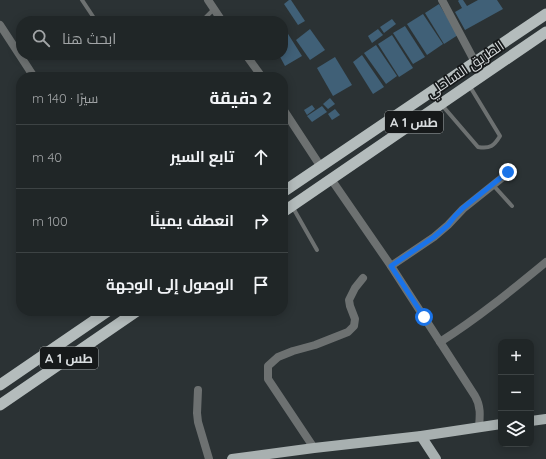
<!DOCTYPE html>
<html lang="ar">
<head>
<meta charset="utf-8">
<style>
  body { margin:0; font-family:Quicksand,Cairo,sans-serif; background:#282e2f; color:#f1f3f6; direction:rtl }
  .controls { position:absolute; right:12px; bottom:12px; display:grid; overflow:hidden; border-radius:8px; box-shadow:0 2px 10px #0003 }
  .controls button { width:36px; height:36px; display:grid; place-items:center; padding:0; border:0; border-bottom:1px solid #3d4344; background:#202627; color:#f1f3f6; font:20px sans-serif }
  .stop { position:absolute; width:12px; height:12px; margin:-9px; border:3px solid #1a73e8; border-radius:50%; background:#fff }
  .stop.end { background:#1a73e8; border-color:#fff; box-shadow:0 1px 4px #0008 }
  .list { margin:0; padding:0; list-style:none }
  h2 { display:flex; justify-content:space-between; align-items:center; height:52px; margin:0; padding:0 16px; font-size:17px }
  h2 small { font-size:13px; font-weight:400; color:#a2a5a7 }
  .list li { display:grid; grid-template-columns:26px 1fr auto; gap:12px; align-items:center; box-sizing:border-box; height:64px; padding:0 16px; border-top:1px solid #3d4344 }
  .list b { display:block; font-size:15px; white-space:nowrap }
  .list em { font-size:13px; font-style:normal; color:#a2a5a7 }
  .icon { flex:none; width:22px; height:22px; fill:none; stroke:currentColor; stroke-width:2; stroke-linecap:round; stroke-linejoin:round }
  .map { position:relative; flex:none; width:546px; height:459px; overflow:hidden; direction:ltr }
  .search { position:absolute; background:#202627; box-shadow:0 2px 10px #0003; left:16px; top:16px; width:272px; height:44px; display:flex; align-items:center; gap:10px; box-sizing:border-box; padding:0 14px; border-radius:16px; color:#a2a5a7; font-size:15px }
  .panel { position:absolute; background:#202627; box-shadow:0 2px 10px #0003; left:16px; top:72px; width:272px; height:244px; border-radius:16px; direction:rtl }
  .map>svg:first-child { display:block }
  .building { fill:#406077 }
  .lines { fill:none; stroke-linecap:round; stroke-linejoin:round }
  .service { stroke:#6d7171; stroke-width:4 }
  .minor { stroke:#6d7171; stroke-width:8 }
  .primary { stroke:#a8b0b0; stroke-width:10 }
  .trunk { stroke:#b4bcbc; stroke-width:11 }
  .route { stroke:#1a73e8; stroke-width:5 }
  .labels { text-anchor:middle; stroke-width:3.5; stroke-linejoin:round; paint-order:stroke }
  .shield { fill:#16191a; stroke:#9ea2a3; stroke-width:1 }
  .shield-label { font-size:13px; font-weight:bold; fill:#d8dcde }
  .street-label { font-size:14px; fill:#d8dcde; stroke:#16191a }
</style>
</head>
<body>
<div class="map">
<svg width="546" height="459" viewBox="0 0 546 459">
  <rect width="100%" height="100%" fill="#2b3234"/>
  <g class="building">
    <path d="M 289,0 L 291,0 L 305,21 L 298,25 L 284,4 Z"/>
    <path d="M 459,0 L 463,0 L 467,6 L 478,0 L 497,0 L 503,9 L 465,30 L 455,12 L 462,8 L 458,1 Z"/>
    <path d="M 439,4 L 458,35 L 444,44 L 425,13 Z"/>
    <path d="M 423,14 L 443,44 L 427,55 L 407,24 Z"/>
    <path d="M 392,19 L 396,24 L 384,33 L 380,27 Z"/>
    <path d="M 283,26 L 302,56 L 285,66 L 279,55 L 283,55 Z"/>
    <path d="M 405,26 L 425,57 L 413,64 L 393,33 Z"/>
    <path d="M 310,29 L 325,50 L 310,60 L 296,40 Z"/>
    <path d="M 378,29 L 383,35 L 372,43 L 368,36 Z"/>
    <path d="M 392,35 L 413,68 L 399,77 L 378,44 Z"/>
    <path d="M 376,45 L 397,76 L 386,84 L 364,53 Z"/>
    <path d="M 362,55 L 384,87 L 373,94 L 353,62 Z"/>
    <path d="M 335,57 L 352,85 L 333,96 L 317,68 Z"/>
    <path d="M 330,98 L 335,104 L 328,109 L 323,104 Z"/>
    <path d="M 312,105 L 315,109 L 307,115 L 304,110 Z"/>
    <path d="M 322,106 L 327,112 L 312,122 L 307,116 Z"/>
    <path d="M 335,109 L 340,115 L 332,120 L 328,114 Z"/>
  </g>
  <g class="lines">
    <g class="service">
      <path d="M 82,0 L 94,18 L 100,21"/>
      <path d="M 202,21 L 214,9"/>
      <path d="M 441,104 L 478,147 C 490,149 494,146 500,136 L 469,85"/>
      <path d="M 493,185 L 512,206"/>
      <path d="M 292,206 L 317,250"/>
    </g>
    <g class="minor">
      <path d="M 208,0 L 222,21"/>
      <path d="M 442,0 L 475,62"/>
      <path d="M 0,25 L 34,77"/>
      <path d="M 246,55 L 262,77"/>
      <path d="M 283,109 L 321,167"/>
      <path d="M 331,179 L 391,266 L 475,396 C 481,406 480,416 479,427"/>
      <path d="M 391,266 L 434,237 L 448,225 L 463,209 L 508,173"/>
      <path d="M 440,342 C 478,318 512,290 546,262"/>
      <path d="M 198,390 L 197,413 L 198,422 L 209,459"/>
      <path d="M 314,448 L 268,379 L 268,366 L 278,357 L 293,351 L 315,345 L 348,332 L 354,326 L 355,319 L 350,306 L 349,300 L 355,288 L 363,278"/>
    </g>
    <g class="primary">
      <path d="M 531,421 L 546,419"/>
      <path d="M 421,436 L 436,459"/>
      <path d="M 232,459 L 314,448 L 421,436 L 501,424"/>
    </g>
    <g class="trunk">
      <path d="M 283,192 L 546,14"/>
      <path d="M 283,212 L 546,32"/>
      <path d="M 0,385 L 108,311"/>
      <path d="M 0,405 L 137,311"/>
    </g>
  </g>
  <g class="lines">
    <path class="route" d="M 424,317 L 391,266 L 434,237 L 448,225 L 455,216 L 463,208 L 508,172"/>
  </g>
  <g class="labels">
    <g class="shield">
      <rect x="385" y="111" width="58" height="22" rx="3"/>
      <rect x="40" y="347" width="58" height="22" rx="3"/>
    </g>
    <g class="shield-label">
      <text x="414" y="127">A 1 طس</text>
      <text x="69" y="363">A 1 طس</text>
    </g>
    <g class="street-label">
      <text transform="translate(465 69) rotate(-34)" y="5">الطريق الساحلي</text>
    </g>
  </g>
</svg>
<div class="controls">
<button>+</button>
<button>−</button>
<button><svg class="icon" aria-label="layers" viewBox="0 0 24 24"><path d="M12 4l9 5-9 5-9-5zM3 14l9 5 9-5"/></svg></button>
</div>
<div class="stop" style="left:424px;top:317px"></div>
<div class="stop end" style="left:508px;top:172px"></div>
<div class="search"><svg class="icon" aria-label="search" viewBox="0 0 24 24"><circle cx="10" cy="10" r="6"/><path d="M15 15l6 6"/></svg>ابحث هنا</div>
<section class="panel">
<h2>2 دقيقة<small>سيرًا · 140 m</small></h2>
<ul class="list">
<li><svg class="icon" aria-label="ahead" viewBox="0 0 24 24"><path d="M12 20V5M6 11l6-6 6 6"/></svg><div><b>تابع السير</b></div><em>40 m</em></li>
<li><svg class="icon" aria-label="right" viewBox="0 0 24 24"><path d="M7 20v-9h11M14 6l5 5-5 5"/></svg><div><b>انعطف يمينًا</b></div><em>100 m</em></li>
<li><svg class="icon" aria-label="arrive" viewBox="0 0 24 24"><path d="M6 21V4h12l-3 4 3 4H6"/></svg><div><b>الوصول إلى الوجهة</b></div></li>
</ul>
</section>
</div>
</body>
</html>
